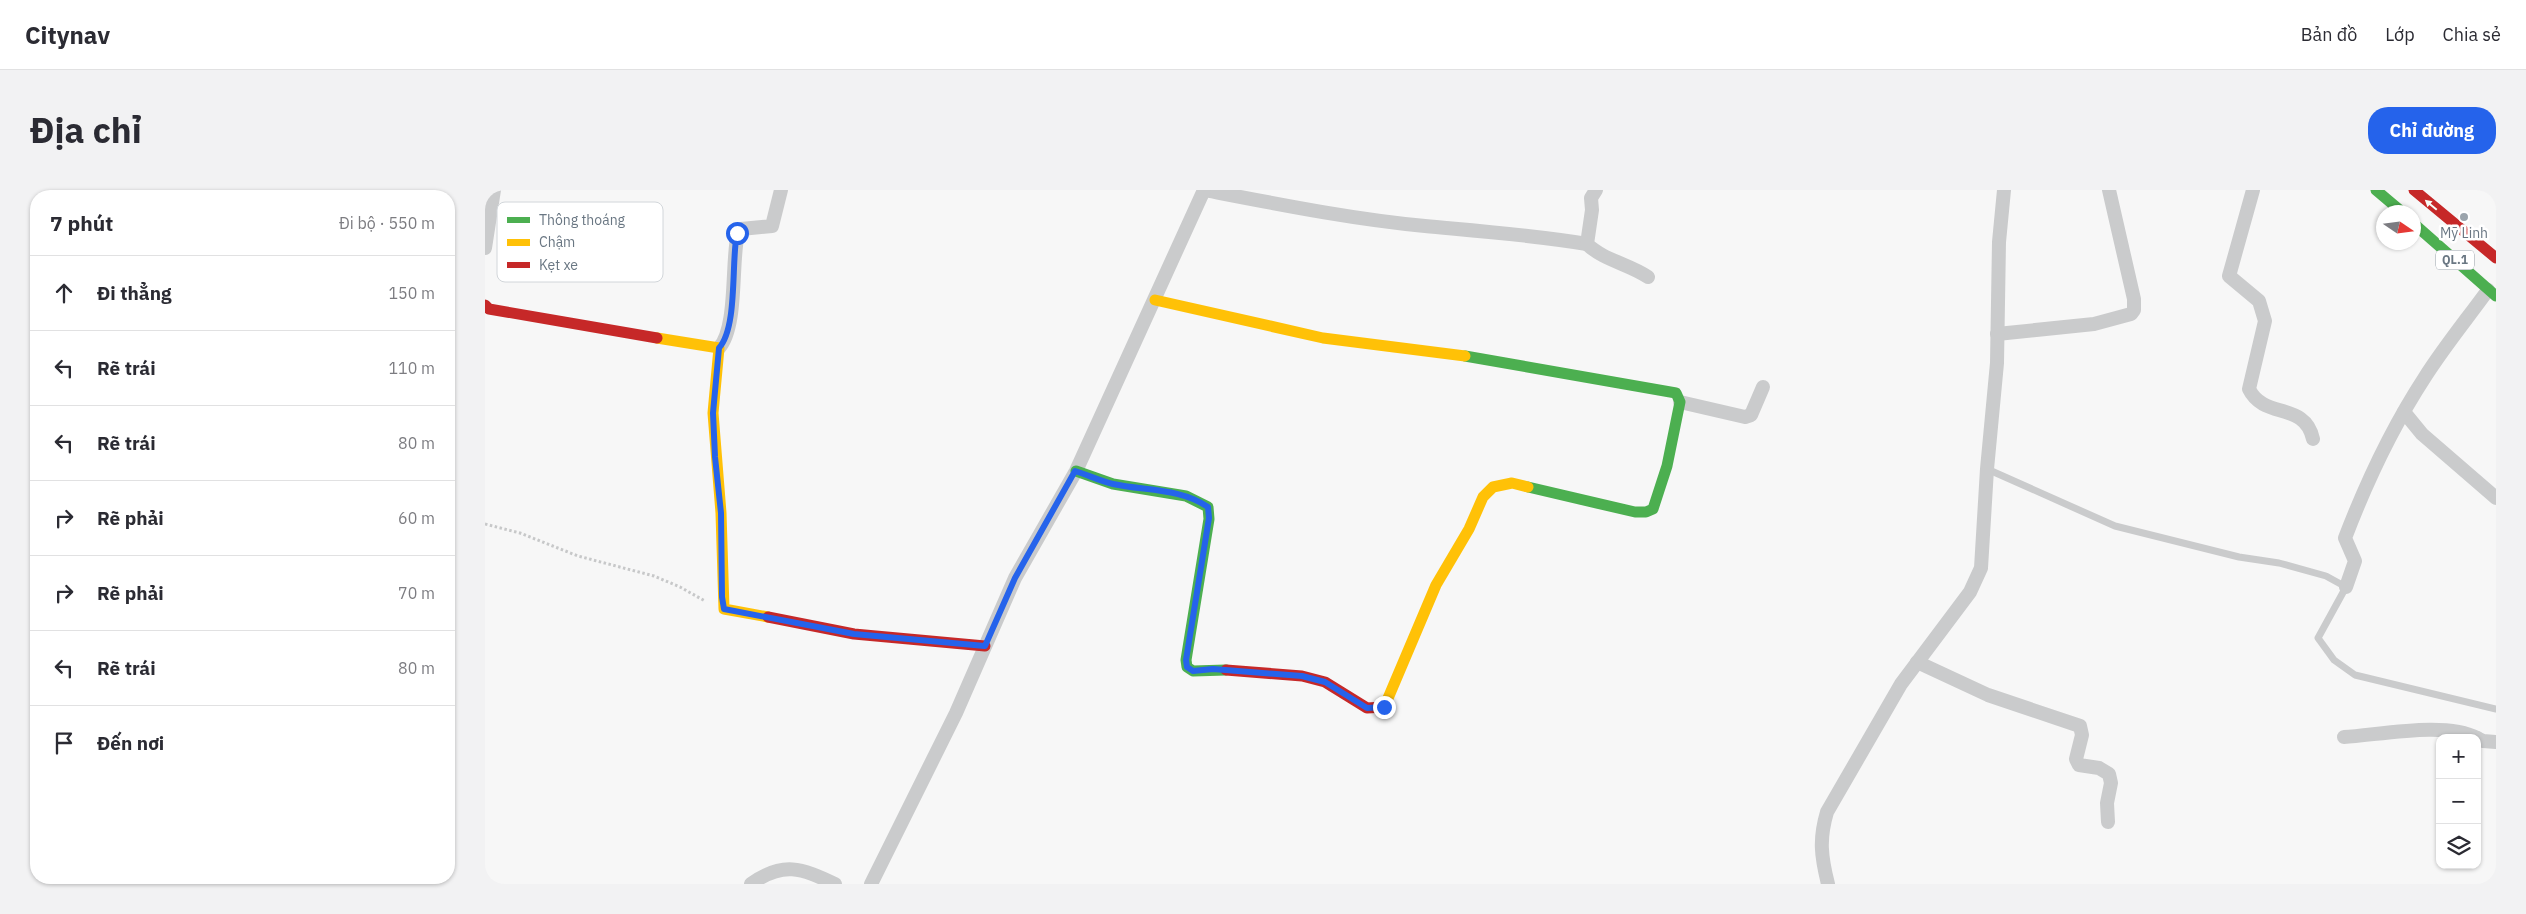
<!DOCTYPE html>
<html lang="vi">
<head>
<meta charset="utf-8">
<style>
  body { margin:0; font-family:"IBM Plex Sans",sans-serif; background:#f2f2f3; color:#2b2b33 }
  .controls { position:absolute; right:15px; bottom:15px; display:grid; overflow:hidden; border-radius:10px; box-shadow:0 1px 4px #0004 }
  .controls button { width:45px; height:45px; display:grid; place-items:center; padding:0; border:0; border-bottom:1px solid #e1e1e2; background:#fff; color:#2b2b33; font:25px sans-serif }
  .compass { position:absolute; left:1891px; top:15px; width:45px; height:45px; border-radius:50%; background:#fff; box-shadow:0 1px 4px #0004; rotate:103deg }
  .stop { position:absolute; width:15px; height:15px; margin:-11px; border:4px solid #2563eb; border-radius:50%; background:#fff }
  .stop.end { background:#2563eb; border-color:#fff; box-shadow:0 1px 5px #0008 }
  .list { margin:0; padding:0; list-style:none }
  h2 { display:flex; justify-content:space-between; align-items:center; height:65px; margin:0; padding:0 20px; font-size:21px }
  h2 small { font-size:16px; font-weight:400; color:#7c7c81 }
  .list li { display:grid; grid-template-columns:32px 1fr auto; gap:15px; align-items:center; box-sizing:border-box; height:75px; padding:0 20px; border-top:1px solid #e1e1e2 }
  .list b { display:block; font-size:19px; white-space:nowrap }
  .list em { font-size:16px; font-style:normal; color:#7c7c81 }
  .icon { flex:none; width:28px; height:28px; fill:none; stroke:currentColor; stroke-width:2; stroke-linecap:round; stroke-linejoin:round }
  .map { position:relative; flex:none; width:2011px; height:694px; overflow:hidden; border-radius:20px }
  header { display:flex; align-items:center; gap:30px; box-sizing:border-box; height:70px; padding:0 25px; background:#fff; border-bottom:1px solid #e1e1e2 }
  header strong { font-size:24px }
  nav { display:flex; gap:28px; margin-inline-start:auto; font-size:18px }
  .intro { display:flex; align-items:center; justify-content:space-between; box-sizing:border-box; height:120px; padding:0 30px }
  h1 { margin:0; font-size:35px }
  .button { padding:12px 22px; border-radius:20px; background:#2563eb; color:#fff; font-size:18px; font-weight:700 }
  main { display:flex; gap:30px; padding:0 30px }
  aside { flex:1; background:#fff; border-radius:20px; box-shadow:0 1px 4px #0004 }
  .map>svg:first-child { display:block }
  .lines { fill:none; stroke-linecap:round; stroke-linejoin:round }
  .path { stroke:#c7c8c9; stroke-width:3; stroke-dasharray:2.5 2.5; stroke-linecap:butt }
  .lane { stroke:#cacbcc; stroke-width:7 }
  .street { stroke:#cacbcc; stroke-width:14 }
  .fast { stroke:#4caf50; stroke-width:11 }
  .slow { stroke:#ffc107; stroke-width:11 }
  .jam { stroke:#c62828; stroke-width:11 }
  .oneway { fill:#f6fbf6 }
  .route { stroke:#2563eb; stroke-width:6 }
  .poi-dot { fill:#9ba4ac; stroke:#fff; stroke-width:2 }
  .labels { text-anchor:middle; stroke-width:5; stroke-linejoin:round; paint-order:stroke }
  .shield { fill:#fff; stroke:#97a0a8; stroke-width:1 }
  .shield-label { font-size:12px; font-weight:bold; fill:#6a7783 }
  .poi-label { font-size:14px; fill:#6a7783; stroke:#fff }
  .key { fill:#fff; stroke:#d2d6da; stroke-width:1 }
  .key-label { font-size:14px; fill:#6a7783 }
</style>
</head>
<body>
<header>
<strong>Citynav</strong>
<nav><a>Bản đồ</a><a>Lớp</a><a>Chia sẻ</a></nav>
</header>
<div class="intro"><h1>Địa chỉ</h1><a class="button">Chỉ đường</a></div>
<main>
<aside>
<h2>7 phút<small>Đi bộ · 550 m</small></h2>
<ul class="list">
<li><svg class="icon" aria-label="ahead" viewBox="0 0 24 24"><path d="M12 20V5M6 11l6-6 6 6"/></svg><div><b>Đi thẳng</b></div><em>150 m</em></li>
<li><svg class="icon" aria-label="left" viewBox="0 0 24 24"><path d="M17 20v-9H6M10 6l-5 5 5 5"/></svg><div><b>Rẽ trái</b></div><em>110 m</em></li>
<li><svg class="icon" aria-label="left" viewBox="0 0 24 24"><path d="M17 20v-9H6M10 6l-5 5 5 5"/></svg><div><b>Rẽ trái</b></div><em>80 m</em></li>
<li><svg class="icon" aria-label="right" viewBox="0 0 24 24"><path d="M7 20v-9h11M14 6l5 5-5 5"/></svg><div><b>Rẽ phải</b></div><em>60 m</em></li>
<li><svg class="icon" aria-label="right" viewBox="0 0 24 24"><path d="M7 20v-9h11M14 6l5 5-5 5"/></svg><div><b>Rẽ phải</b></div><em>70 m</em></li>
<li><svg class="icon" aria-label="left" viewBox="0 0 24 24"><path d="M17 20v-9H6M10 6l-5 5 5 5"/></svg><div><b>Rẽ trái</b></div><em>80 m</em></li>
<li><svg class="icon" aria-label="arrive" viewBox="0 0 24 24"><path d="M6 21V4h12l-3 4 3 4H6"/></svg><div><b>Đến nơi</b></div></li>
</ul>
</aside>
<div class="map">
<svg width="2011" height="694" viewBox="0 0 2011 694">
  <rect width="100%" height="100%" fill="#f7f7f7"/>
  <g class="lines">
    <path class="path" d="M 0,334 L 35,343 L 93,366 L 169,386 L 195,397 L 220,411"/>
    <path class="lane" d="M 1502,279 L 1630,336 L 1754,367 L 1794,373 L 1841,386 L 1861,397 L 1833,448 L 1849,470 L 1870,485 L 2011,519"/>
    <g class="street">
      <path d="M 719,0 C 792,14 866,29 940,36 C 994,41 1048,45 1102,54"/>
      <path d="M 1111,0 L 1106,8 L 1107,20 L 1102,54 C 1118,70 1144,74 1163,87"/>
      <path d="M 1768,0 L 1744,86 L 1774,111 L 1780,131 L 1764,199 C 1779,230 1820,211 1828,249"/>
      <path d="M 0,58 L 9,0"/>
      <path d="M 1512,144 L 1609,134 L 1646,124 L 1649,120 L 1649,109 L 1624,0"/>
      <path d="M 234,158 C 253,137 246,71 253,43 L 256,39 L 287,36 L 296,0"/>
      <path d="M 1195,212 L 1260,227 L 1266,225 L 1278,197"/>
      <path d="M 1919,222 L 1937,244 L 2011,308"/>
      <path d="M 1861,397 L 1870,371 L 1860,348 C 1881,293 1908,236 1940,187 C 1959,157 1982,129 2003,100"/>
      <path d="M 1432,472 L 1503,505 L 1595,536 L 1597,545 L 1591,569 L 1594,575 L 1614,578 L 1624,584 L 1626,593 L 1622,613 L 1623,632"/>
      <path d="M 1859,547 C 1894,545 1961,531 1992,548"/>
      <path d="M 1992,548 L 1998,551 L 2011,552"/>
      <path d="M 266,694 C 298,671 316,678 350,694"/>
      <path d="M 386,694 L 471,523 L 530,388 L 591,281 L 719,0"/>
      <path d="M 1343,694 C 1336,666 1334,649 1342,622 L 1416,494 L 1485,402 L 1496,378 L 1502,279 L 1512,173 L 1514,52 L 1519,0"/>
    </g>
    <g class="fast">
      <path d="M 1891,0 L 1917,22"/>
      <path d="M 1928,33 L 2011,106"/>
      <path d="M 980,166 L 1191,203 L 1195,212 L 1182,276 L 1168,319 L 1161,322 L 1150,322 L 1043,297"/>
      <path d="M 591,281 L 628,294 L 701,306 L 723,317 L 724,329 L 701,470 L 702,477 L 708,481 L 741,480"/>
    </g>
    <g class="slow">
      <path d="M 670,110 L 838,148 L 980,166"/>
      <path d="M 172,148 L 234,158 L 228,223 L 236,323 L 239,419 L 283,427"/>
      <path d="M 901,513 L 951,395 L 984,339 L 998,307 L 1008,297 L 1027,293 L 1043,297"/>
    </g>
    <g class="jam">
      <path d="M 1929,0 L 2011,68"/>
      <path d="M 0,115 L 4,119 L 172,148"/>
      <path d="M 283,427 L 369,444 L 500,456"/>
      <path d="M 741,480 L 817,486 L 840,492 L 882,518 L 899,517 L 901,513"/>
    </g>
  </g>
  <defs><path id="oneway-solid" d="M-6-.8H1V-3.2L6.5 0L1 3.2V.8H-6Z" transform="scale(1.25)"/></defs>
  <use class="oneway" href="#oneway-solid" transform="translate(1946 15) rotate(-140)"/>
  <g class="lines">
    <path class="route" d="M 252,43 C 246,71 253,137 234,158 L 228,223 L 230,267 L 236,323 L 237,407 L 239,419 L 369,444 L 500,456 L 530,388 L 590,281 C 603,285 615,291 628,294 C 660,301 695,298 723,317 L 724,328 L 701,470 L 702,477 L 708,481 L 728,479 L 817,486 L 840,492 L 882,518 L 899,517"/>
  </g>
  <circle class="poi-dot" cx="1979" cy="27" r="5"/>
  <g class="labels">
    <rect class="shield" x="1951" y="60.5" width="38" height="19" rx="4"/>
    <g class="shield-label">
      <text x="1970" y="74">QL.1</text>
    </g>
    <g class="poi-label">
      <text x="1979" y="48">Mỹ Linh</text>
    </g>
  </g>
  <rect x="12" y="12" width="166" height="80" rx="8" class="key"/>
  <rect x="22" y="27" width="23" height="6" fill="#4caf50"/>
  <rect x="22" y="49" width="23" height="7" fill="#ffc107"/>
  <rect x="22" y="72" width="23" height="6" fill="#c62828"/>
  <g class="key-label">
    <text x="54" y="35">Thông thoáng</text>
    <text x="54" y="57">Chậm</text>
    <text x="54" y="80">Kẹt xe</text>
  </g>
</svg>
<div class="controls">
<button>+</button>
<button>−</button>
<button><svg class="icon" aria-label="layers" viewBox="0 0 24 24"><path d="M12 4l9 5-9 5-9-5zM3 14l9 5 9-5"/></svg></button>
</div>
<svg class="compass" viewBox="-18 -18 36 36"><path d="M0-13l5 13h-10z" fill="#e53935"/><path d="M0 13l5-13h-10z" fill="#7c7c81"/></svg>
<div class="stop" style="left:252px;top:43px"></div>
<div class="stop end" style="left:899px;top:517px"></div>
</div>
</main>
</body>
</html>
